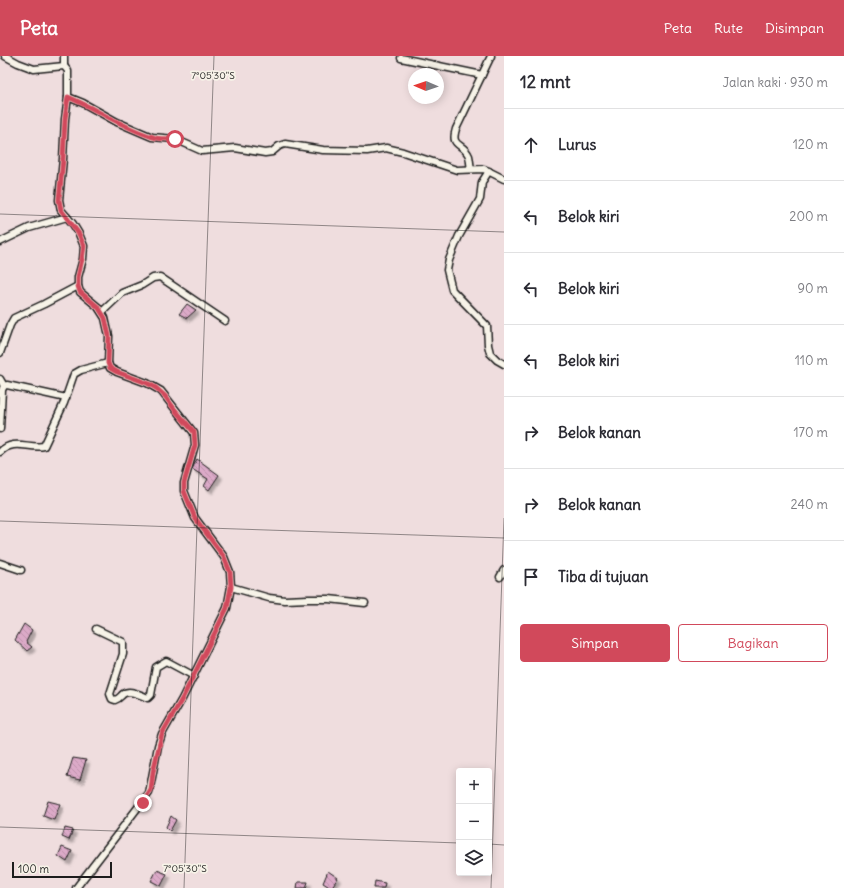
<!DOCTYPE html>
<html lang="id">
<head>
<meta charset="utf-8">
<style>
  body { margin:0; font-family:Delius,sans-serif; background:#f2f2f3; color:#2b2b33 }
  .controls { position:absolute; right:12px; bottom:12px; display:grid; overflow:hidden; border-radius:4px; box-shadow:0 2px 10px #0003 }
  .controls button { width:36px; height:36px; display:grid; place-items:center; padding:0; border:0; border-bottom:1px solid #e1e1e2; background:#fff; color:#2b2b33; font:20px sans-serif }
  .compass { position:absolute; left:408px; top:12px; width:36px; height:36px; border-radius:50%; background:#fff; box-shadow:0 2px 10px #0003; rotate:272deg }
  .scale { position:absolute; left:12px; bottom:10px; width:100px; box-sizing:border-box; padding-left:4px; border:2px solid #1c1c1c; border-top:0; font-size:11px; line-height:14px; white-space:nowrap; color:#1c1c1c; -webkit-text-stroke:3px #f7f3e8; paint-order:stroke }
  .stop { position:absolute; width:12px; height:12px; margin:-9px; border:3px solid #d1495b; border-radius:50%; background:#fff }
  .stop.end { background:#d1495b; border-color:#fff; box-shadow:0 1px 4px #0008 }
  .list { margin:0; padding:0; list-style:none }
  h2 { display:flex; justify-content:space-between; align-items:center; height:52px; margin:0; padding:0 16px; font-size:17px }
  h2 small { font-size:13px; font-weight:400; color:#7c7c81 }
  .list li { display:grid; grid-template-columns:26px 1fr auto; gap:12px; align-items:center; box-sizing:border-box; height:72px; padding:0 16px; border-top:1px solid #e1e1e2 }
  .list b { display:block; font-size:15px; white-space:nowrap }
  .list em { font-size:13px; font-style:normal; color:#7c7c81 }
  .actions { display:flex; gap:8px; padding:12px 16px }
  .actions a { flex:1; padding:9px 0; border:1px solid #d1495b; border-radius:4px; text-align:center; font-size:14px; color:#d1495b }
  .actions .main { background:#d1495b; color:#fff }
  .icon { flex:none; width:22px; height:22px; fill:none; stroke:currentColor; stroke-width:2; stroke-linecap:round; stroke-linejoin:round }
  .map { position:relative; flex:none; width:504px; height:832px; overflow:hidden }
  header { display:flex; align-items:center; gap:24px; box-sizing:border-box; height:56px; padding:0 20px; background:#d1495b; color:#fff }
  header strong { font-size:19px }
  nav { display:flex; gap:22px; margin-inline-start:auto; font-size:14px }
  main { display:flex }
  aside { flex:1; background:#fff }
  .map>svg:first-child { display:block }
  .building { fill:url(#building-back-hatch); stroke:#1c1c1c; filter:url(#shadow) }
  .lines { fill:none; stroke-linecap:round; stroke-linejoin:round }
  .minor-casing { stroke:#1c1c1c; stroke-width:9 }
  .minor { stroke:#f7f3e8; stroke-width:6 }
  .route { stroke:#d1495b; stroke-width:5 }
  .ticks { fill:none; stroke:#1c1c1c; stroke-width:1; stroke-opacity:0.45 }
  .ticks-label { font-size:10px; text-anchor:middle; fill:#1c1c1c; stroke:#f7f3e8; stroke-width:3.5; stroke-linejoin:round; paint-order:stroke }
</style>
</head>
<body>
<header>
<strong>Peta</strong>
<nav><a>Peta</a><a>Rute</a><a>Disimpan</a></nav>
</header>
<main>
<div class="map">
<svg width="504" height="832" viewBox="0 0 504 832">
  <defs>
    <pattern id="building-back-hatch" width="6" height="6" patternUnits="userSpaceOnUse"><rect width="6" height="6" fill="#dcaac8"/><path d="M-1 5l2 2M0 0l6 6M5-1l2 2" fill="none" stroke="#bc92ab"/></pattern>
    <filter id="shadow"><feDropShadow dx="3.5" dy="3.5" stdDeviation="1" flood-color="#0004"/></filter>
  </defs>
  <rect width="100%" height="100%" fill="#efddde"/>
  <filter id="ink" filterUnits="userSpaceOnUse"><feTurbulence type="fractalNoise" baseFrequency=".025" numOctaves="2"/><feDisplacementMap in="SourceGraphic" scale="8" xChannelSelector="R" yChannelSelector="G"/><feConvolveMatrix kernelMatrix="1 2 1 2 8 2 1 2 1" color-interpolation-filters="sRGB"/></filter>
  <g filter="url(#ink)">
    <g class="building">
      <path d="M 187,248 L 196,254 L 187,262 L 179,258 Z"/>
      <path d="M 197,403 L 219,419 L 209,434 L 204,430 L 208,423 L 192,413 Z"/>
      <path d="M 24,568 L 32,574 L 26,586 L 32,591 L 27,595 L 15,584 Z"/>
      <path d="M 73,702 L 86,704 L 80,724 L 67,721 Z"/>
      <path d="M 48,745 L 60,748 L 54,764 L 43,760 Z"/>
      <path d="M 171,760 L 176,764 L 170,775 L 166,771 Z"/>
      <path d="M 65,772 L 73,774 L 69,784 L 62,781 Z"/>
      <path d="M 62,791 L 72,795 L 67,806 L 58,800 Z"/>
      <path d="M 157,814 L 167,818 L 161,830 L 151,825 Z"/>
      <path d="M 328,815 L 338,822 L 331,832 L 323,827 Z"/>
      <path d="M 375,825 L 385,827 L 384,832 L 374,832 Z"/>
      <path d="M 298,826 L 308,826 L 306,832 L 297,832 Z"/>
    </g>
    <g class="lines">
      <g class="minor-casing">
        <g id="minor">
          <path d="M 5,0 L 18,7 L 34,13 L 64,10 L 68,15 L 68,41 L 83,47 L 117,66 L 152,81 L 175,83 L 202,95 L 235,92 L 265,97 L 272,96 L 279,90 L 285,88 L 323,94 L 367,95 L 386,92 L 403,96 L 457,114 L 484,113 L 504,123"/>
          <path d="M 401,2 L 482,19"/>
          <path d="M 64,10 L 64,0"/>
          <path d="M 68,41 L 65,63 L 63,103 L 59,144 L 61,154 L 73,168 L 79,178 L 84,190 L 83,203 L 78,221 L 78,230 L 80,236 L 98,251 L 105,262 L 109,280 L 108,307 L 110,312 L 117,316 L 147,327 L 161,335 L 194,377 L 195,389 L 184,427 L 184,435 L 195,462 L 224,501 L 230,516 L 231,531 L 227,552 L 182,643 L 162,678 L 158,690 L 149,737 L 76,832"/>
          <path d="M 471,113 C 470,109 470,104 469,100 C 463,86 450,92 456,73 L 491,0"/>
          <path d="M 489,115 L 482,126 L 480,143 L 459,180 L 449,204 L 447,214 L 452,234 L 487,270 L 488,289 L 490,297 L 497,304 L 504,308"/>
          <path d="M 0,186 L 29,172 L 67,161"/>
          <path d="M 102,256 L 122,237 L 142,229 L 153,222 L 160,221 L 225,265"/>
          <path d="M 0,297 L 10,269 L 14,262 L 44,248 L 78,230"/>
          <path d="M 0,323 L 4,330"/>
          <path d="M 0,373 L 2,334 L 4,330 L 7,329 L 66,342"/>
          <path d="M 0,396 C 14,382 28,393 44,390 L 64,347 L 74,318 L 81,314 L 108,307"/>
          <path d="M 0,507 L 21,514"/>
          <path d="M 500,521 L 504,514"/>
          <path d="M 231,531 L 269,542 L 285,544 L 308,543 L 329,543 L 365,547"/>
          <path d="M 96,573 L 123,586 L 123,598 L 110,638 L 112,643 L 115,644 C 119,643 120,641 123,638 C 129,633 141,639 148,642 L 151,639 L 156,611 L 166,605 L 194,620"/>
        </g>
      </g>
      <use href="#minor" class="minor"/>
    </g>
  </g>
  <g class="lines" filter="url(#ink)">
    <path class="route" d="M 143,747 L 151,734 L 153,716 L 162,678 L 182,643 L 227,552 L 231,531 L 230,516 L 224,501 L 195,462 L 184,435 L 184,427 L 195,389 L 194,376 L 175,354 L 165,340 L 156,332 L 147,327 L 117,316 L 110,312 L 108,307 L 109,280 L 105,262 L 98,251 L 80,236 L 78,230 L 78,221 L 82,203 L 84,190 L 79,178 L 61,154 L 59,144 L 63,103 L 65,63 L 68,41 C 97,53 123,72 153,81 C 160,84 168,82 175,83"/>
  </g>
  <path class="ticks" d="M 0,158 L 504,176M 0,465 L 504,482M 0,771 L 459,787M 489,788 L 504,789M 184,832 L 214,0M 491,832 L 504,462"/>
  <g class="ticks-label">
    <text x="213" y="23">7°05'30"S</text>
    <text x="185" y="816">7°05'30"S</text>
  </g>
</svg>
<div class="controls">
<button>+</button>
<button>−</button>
<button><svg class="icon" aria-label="layers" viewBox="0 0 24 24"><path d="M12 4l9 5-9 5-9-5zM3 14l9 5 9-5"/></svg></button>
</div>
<svg class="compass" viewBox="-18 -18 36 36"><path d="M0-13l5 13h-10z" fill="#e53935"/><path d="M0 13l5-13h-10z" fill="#7c7c81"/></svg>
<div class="scale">100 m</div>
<div class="stop" style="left:175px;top:83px"></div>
<div class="stop end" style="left:143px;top:747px"></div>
</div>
<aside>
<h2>12 mnt<small>Jalan kaki · 930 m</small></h2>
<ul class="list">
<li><svg class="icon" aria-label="ahead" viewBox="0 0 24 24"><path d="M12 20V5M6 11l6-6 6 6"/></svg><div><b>Lurus</b></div><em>120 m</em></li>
<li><svg class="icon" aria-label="left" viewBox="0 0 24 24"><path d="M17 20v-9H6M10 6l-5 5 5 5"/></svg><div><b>Belok kiri</b></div><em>200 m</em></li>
<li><svg class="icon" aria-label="left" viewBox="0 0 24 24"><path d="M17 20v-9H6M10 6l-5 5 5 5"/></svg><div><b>Belok kiri</b></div><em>90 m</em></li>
<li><svg class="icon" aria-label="left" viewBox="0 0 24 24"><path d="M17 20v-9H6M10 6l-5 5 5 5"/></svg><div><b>Belok kiri</b></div><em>110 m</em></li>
<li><svg class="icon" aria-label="right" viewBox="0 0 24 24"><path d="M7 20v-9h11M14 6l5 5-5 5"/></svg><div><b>Belok kanan</b></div><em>170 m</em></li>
<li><svg class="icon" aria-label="right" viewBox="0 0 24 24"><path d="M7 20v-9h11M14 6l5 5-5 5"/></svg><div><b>Belok kanan</b></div><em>240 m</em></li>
<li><svg class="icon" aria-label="arrive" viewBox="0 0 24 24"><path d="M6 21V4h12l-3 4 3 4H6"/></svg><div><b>Tiba di tujuan</b></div></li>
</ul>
<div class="actions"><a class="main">Simpan</a><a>Bagikan</a></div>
</aside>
</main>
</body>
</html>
